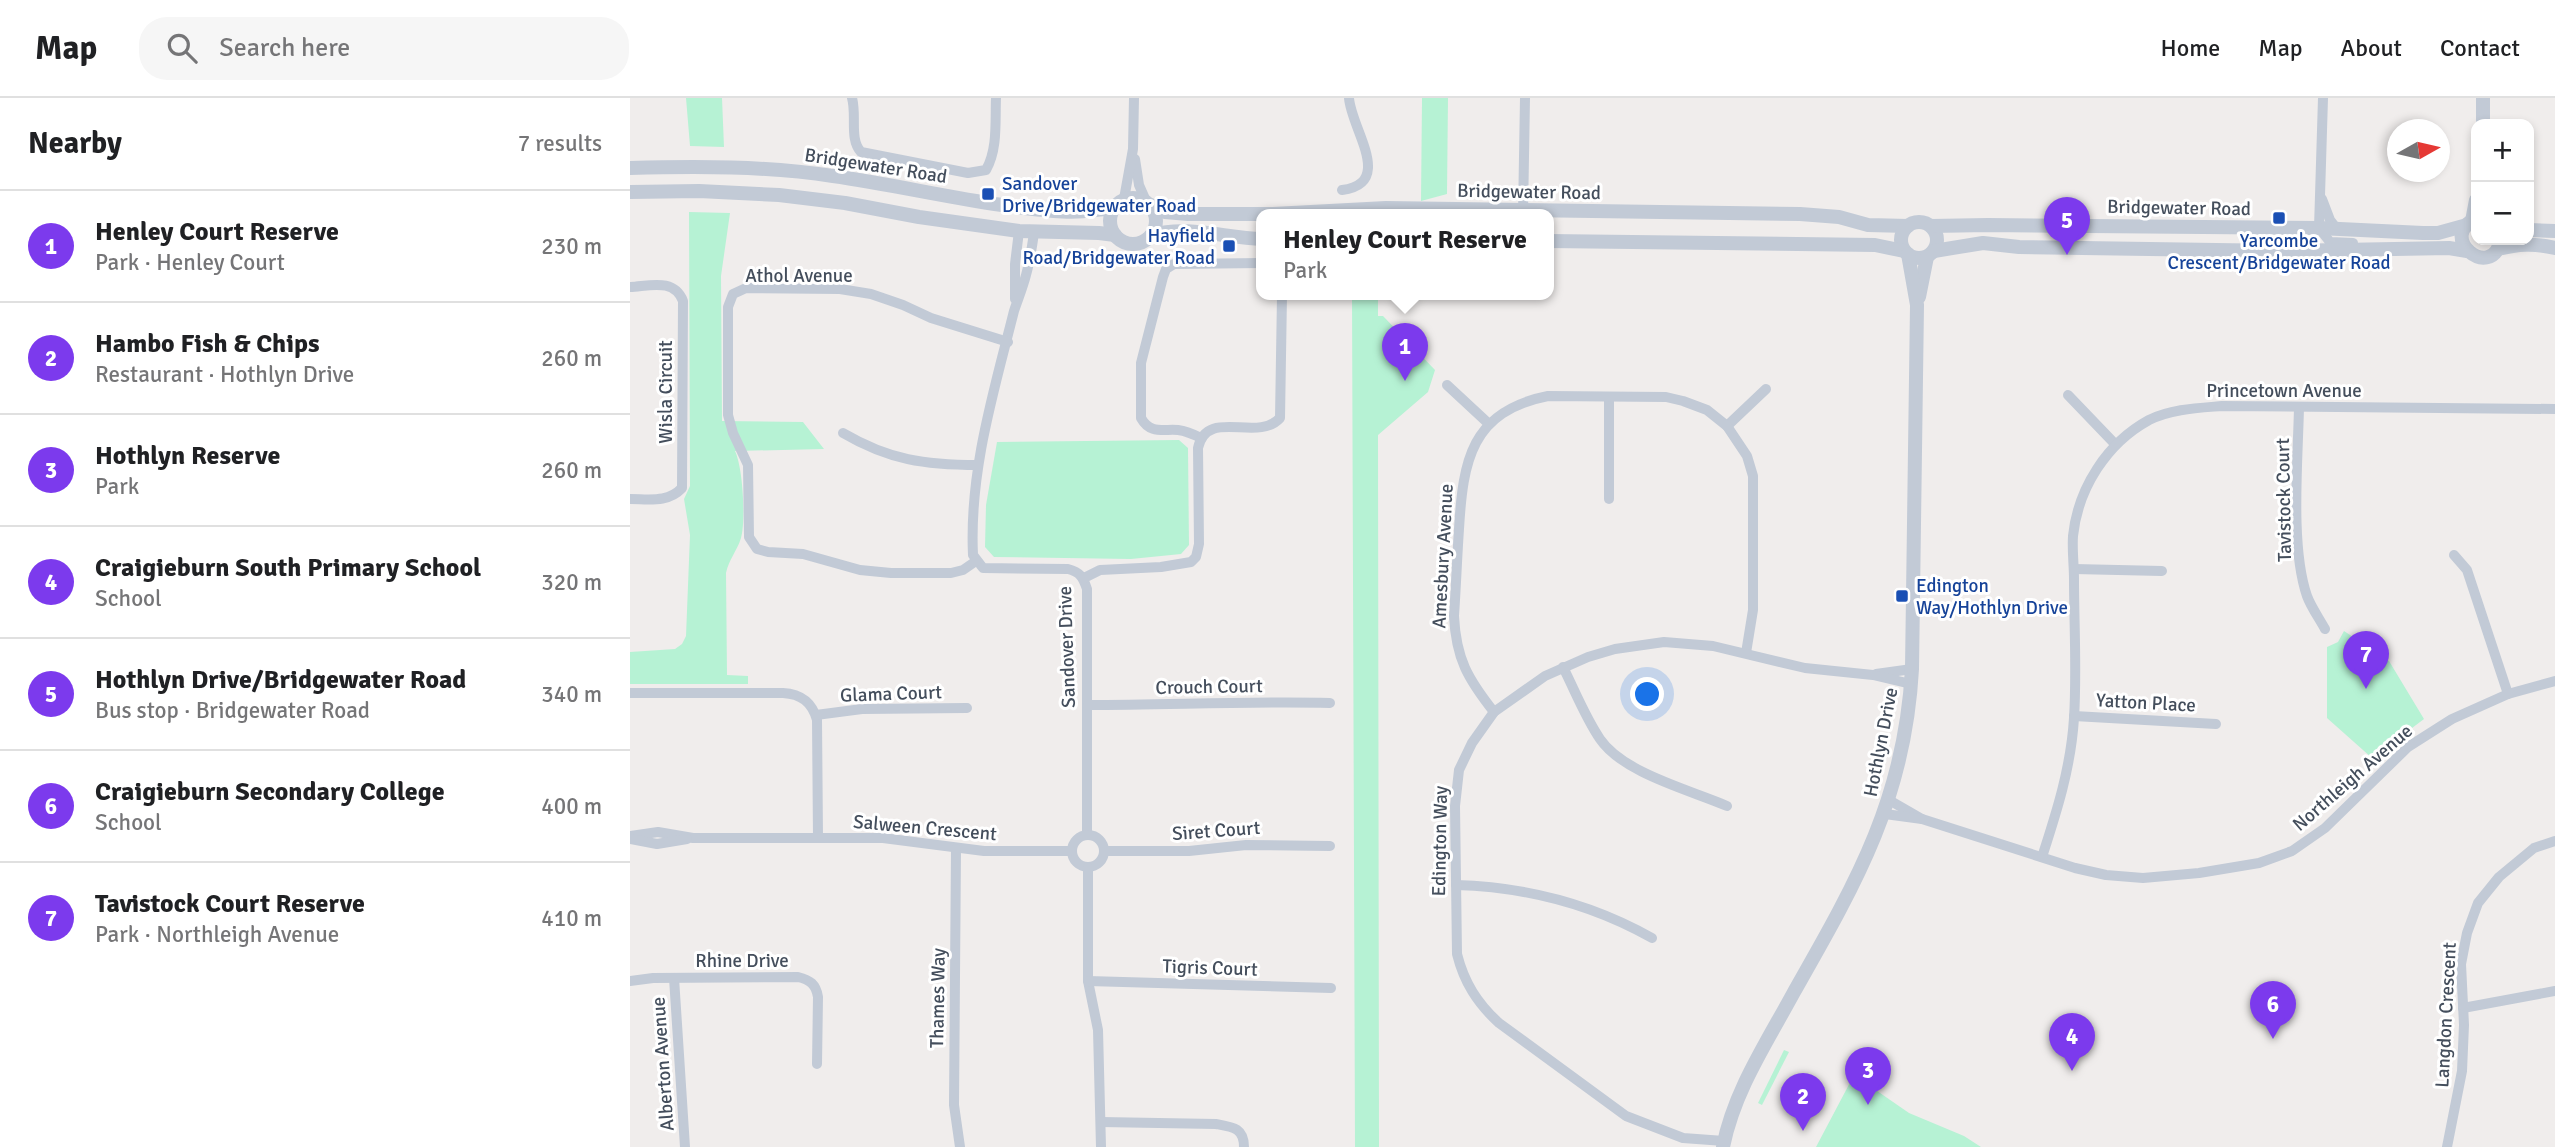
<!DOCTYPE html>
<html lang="en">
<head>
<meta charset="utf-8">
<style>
  body { margin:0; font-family:Signika,sans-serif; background:#f6f6f6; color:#202124 }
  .controls { position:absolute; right:21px; top:21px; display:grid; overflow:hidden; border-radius:14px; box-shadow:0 4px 10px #0003 }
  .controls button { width:63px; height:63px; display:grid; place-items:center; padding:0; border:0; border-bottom:2px solid #e0e0e0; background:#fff; color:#202124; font:35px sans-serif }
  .compass { position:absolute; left:1757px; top:21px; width:63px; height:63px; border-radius:50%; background:#fff; box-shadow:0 4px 10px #0003; rotate:82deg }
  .you { position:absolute; left:1018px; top:597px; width:24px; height:24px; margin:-18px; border:5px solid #fff; border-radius:50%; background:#1a73e8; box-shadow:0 0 0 10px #1a73e833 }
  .badge { display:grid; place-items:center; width:46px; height:46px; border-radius:50%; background:#7c3aed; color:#fff; font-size:23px; font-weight:700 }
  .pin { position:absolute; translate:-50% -58px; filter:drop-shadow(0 2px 4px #0008) }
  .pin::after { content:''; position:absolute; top:37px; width:24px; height:21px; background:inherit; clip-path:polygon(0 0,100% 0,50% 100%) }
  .popup { position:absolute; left:626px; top:111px; width:298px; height:91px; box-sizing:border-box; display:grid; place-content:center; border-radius:14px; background:#fff; filter:drop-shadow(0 2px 5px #0005); font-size:23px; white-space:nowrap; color:#757577 }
  .popup b { font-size:26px; color:#202124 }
  .popup::after { content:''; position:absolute; left:50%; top:100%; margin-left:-14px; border:14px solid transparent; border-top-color:#fff }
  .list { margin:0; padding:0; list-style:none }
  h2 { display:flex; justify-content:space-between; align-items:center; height:91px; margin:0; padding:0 28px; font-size:30px }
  h2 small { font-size:23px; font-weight:400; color:#757577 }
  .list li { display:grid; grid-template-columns:46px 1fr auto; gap:21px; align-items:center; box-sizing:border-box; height:112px; padding:0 28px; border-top:2px solid #e0e0e0 }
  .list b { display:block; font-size:26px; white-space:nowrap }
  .list p { margin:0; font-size:23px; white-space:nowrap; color:#757577 }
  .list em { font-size:23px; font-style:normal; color:#757577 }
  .icon { flex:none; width:38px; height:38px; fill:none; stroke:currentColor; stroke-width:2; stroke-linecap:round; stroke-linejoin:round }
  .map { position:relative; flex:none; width:1925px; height:1049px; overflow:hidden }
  header { display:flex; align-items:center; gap:42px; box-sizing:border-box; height:98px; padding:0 35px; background:#fff; border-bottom:2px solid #e0e0e0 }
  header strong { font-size:33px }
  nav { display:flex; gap:38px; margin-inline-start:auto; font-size:24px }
  .search { width:490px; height:63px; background:#f6f6f6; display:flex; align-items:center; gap:18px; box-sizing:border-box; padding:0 24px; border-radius:28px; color:#757577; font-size:26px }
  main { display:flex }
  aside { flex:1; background:#fff }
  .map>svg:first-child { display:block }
  .green { fill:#b6f2d4 }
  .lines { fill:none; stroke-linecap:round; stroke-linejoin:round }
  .minor { stroke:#c2cad6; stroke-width:10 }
  .tertiary { stroke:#c2cad6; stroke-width:14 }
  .transit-dot { fill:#1a4fb4; stroke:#fff; stroke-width:2.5 }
  .labels { text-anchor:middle; stroke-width:6; stroke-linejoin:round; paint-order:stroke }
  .street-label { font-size:19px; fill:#444e5c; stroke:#fff }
  .transit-label { font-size:19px; fill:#164399; stroke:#fff; text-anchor:start }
</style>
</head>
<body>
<header>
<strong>Map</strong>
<div class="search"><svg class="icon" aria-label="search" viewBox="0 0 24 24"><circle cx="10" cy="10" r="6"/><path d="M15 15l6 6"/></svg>Search here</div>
<nav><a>Home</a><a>Map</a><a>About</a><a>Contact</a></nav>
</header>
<main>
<aside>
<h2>Nearby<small>7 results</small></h2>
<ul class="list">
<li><span class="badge">1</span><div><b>Henley Court Reserve</b><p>Park · Henley Court</p></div><em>230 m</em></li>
<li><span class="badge">2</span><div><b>Hambo Fish &amp; Chips</b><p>Restaurant · Hothlyn Drive</p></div><em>260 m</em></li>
<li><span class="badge">3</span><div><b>Hothlyn Reserve</b><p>Park</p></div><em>260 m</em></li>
<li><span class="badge">4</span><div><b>Craigieburn South Primary School</b><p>School</p></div><em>320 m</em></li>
<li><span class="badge">5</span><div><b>Hothlyn Drive/Bridgewater Road</b><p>Bus stop · Bridgewater Road</p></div><em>340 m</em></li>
<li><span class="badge">6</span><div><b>Craigieburn Secondary College</b><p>School</p></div><em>400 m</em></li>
<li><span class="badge">7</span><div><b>Tavistock Court Reserve</b><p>Park · Northleigh Avenue</p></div><em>410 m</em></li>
</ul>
</aside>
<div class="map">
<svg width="1925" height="1049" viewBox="0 0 1925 1049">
  <rect width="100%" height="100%" fill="#f0edec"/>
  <g class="green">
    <path d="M 56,0 L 92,0 L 94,49 L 60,48 Z"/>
    <path d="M 792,0 L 818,0 L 817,96 L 791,103 Z"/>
    <path d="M 59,114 L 100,115 L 91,178 L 92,323 L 173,324 L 194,351 L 105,353 C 113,370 116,422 111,440 C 107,453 99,461 96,475 L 97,577 L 118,578 L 118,586 L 0,586 L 0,554 L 45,551 L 52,546 L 56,538 L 60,437 L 54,401 L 60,388 Z"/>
    <path d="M 722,197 L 748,197 L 748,218 L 753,218 L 805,272 L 798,294 L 748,337 L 749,1049 L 725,1049 Z"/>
    <path d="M 549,342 L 558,350 L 559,447 L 551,456 L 501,461 L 364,459 L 355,449 L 356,407 L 367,344 Z"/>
    <path d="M 1714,533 L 1759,563 L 1794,621 L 1742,660 L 1697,620 L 1697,549 L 1708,544 Z"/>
    <path d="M 1154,952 L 1159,954 L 1132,1007 L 1128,1005 Z"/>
    <path d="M 1224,977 L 1279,1015 L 1334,1038 L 1351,1049 L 1186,1049 Z"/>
  </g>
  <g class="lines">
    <g class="minor">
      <path d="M 222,0 C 227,18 219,41 231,54 L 338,75 L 356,72 C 368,51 365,23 366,0"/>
      <path d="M 1693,0 L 1689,130 L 1700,144 L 1723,145"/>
      <path d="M 505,61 L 509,87 L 516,103"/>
      <path d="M 712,92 C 765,85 721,31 719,0"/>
      <path d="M 494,101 L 503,51 L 504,0"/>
      <path d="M 1692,101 L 1700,122 L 1707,131"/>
      <path d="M 893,117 L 895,0"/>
      <path d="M 404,135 C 402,149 400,163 396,177 C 393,189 388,201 384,213 C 364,293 339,373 343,457 L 353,470 L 438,471 C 450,474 453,479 457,491 L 457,737"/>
      <path d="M 0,189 C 20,188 44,180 53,203 L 52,390 C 38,405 19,401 0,401"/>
      <path d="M 385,201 L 385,166 L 389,133"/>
      <path d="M 817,287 L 859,326"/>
      <path d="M 1438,297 L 1485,346"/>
      <path d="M 979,299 L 979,401"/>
      <path d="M 1669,309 C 1668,362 1660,449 1677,498 C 1681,509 1689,520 1695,531"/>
      <path d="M 1097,328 L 1136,291"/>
      <path d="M 213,335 C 259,362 295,367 348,367"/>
      <path d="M 571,340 C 563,336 556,333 548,332 C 532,331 520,336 511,320 L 511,265 L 533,179 L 536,171 L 544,166 L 632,165"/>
      <path d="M 1824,457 L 1837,472 L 1878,596"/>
      <path d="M 346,463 L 333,472 L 321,475 L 261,475 L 230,472 L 173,456 L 138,454 L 127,451 L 119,439 L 118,367 L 103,335 L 98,317 L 98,209 L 103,196 L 116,190 L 210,191 L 241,196 L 273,207 L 301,220 L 378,244"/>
      <path d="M 1444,471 L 1532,473"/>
      <path d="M 454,480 L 470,472 L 531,469 L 561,464 L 566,459 L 569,446 L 568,350 C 577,309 627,345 650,320 L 652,197"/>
      <path d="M 933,569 C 945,593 955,619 970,641 C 993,675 1060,692 1097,708"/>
      <path d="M 1246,576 L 1282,571"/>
      <path d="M 0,595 L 153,595 C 171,596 182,604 187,622 L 188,740"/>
      <path d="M 458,607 C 539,607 619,603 700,605"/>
      <path d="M 864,614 C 838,581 826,561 824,518 C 826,489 827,460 829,431 C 833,363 841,313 918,298 L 1036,299 L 1053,303 L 1077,312 L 1097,328 L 1117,358 L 1123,378 L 1123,512 L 1116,555"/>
      <path d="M 186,617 L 232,611 L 337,610"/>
      <path d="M 1444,618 L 1586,626"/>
      <path d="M 1259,702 L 1292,721"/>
      <path d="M 1255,716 L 1292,721 L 1445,770 L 1476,777 L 1513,780 L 1569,775 L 1629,765 L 1662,753 L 1695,730 L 1778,649 L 1822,621 L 1878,596 L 1925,583"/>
      <circle cx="458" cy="753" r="16"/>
      <path d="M 0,738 L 28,734 L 63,740 L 253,740 L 354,753 L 441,753"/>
      <path d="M 0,741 L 27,746 L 57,741"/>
      <path d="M 326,751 L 324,1007 L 330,1049"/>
      <path d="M 474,753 L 559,753 L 616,747 L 700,748"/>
      <path d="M 1412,759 C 1427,713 1441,669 1444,620 C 1447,574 1444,527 1444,481 C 1444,467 1442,452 1443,438 C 1448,390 1477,345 1519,322 C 1541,311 1568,310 1592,308 L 1925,311"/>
      <path d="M 458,770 L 458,883 L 468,932 L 471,1049"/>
      <path d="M 826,787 C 896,789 960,805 1022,840"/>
      <path d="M 44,880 L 55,1049"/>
      <path d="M 0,883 L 23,880 L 168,879 C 180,882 186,886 188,899 L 187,966"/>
      <path d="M 458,883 L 701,890"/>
      <path d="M 1833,910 L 1925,893"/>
      <path d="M 471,1024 L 586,1026 C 603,1029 614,1030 614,1049"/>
      <path d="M 1094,1043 L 1053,1040 L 996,1018 L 869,925 C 847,905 834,884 827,856 L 825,708 L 829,672 L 842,645 L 864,614 L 915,578 L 958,559 L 985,551 L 1034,544 L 1083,548 L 1175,570 L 1243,577 L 1281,586"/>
      <path d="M 1817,1049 L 1832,973 L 1834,927 L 1831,866 L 1837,835 L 1848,805 L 1869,779 L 1904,750 L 1925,743"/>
    </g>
    <g class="tertiary">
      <path d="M 1853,26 L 1853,0"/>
      <path d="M 0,70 C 68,68 135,68 203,78 C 260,86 316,99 372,107 C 410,112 446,118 484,109"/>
      <path d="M 0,94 L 69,93 L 149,97 L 215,105 L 289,119 L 389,133 L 469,135 L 485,137"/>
      <circle cx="503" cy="123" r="23"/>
      <path d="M 521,107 L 535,114 L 558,116 L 643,116 L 756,110 L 1170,116 L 1209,119 L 1238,127 L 1278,128"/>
      <path d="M 1846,121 C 1806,138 1861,185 1871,142"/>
      <path d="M 1842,123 L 1846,102"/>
      <circle cx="1289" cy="142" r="18"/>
      <path d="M 1301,128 L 1358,127 L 1689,130 L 1793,135 L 1808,135 L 1837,127"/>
      <path d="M 1899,132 L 1925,133"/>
      <path d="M 522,137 C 558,127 595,140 632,141"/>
      <path d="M 918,143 L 1245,147 L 1274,153"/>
      <path d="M 1868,151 C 1888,146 1904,145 1925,150"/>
      <path d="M 1304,153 L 1353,145 L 1389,149 L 1653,153 L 1819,150 L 1837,153"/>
      <path d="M 1289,199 L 1297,159"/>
      <path d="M 1093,1049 C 1104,993 1137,944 1164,894 C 1226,785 1275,701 1282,571 L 1287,207 L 1278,156"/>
    </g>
  </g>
  <g class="transit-dot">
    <rect x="351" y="89" width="14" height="14" rx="3.5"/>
    <rect x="1642" y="113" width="14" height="14" rx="3.5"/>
    <rect x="592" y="141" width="14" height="14" rx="3.5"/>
    <rect x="1265" y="491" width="14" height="14" rx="3.5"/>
  </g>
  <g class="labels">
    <g class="street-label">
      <text transform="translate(246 67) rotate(9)" y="7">Bridgewater Road</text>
      <text transform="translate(899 93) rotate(1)" y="7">Bridgewater Road</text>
      <text transform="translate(1549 109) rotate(1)" y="7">Bridgewater Road</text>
      <text x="169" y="184">Athol Avenue</text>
      <text x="1654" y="299">Princetown Avenue</text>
      <text transform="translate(35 294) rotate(-90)" y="7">Wisla Circuit</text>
      <text transform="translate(1653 402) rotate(-91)" y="7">Tavistock Court</text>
      <text transform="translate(812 458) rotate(-87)" y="7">Amesbury Avenue</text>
      <text transform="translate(436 549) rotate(-92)" y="7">Sandover Drive</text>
      <text transform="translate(579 588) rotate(-1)" y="7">Crouch Court</text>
      <text transform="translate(261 595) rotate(-2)" y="7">Glama Court</text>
      <text transform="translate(1516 604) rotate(3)" y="7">Yatton Place</text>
      <text transform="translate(1250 644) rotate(-79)" y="7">Hothlyn Drive</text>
      <text transform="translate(1722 679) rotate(-41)" y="7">Northleigh Avenue</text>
      <text transform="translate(295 729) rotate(5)" y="7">Salween Crescent</text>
      <text transform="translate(586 732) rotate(-4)" y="7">Siret Court</text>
      <text transform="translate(809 743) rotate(-89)" y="7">Edington Way</text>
      <text x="112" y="869">Rhine Drive</text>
      <text transform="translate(580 869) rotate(2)" y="7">Tigris Court</text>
      <text transform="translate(307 900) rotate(-89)" y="7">Thames Way</text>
      <text transform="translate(1815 917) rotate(-87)" y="7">Langdon Crescent</text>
      <text transform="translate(32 966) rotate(-94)" y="7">Alberton Avenue</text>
    </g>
    <g class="transit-label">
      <text x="372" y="92">Sandover<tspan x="372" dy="22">Drive/Bridgewater Road</tspan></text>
      <text x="585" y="144" text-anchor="end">Hayfield<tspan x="585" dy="22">Road/Bridgewater Road</tspan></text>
      <text x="1649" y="149" text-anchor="middle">Yarcombe<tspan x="1649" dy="22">Crescent/Bridgewater Road</tspan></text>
      <text x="1286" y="494">Edington<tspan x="1286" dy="22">Way/Hothlyn Drive</tspan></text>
    </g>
  </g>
</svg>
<div class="controls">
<button>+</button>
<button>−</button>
</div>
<svg class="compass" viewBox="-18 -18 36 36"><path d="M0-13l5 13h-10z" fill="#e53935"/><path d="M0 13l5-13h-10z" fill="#757577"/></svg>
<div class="you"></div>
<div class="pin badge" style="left:775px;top:283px">1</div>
<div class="popup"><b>Henley Court Reserve</b>Park</div>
<div class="pin badge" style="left:1173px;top:1033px">2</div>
<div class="pin badge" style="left:1238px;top:1007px">3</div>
<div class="pin badge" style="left:1442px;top:973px">4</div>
<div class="pin badge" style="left:1437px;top:157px">5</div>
<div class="pin badge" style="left:1643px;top:941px">6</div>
<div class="pin badge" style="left:1736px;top:591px">7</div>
</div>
</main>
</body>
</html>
